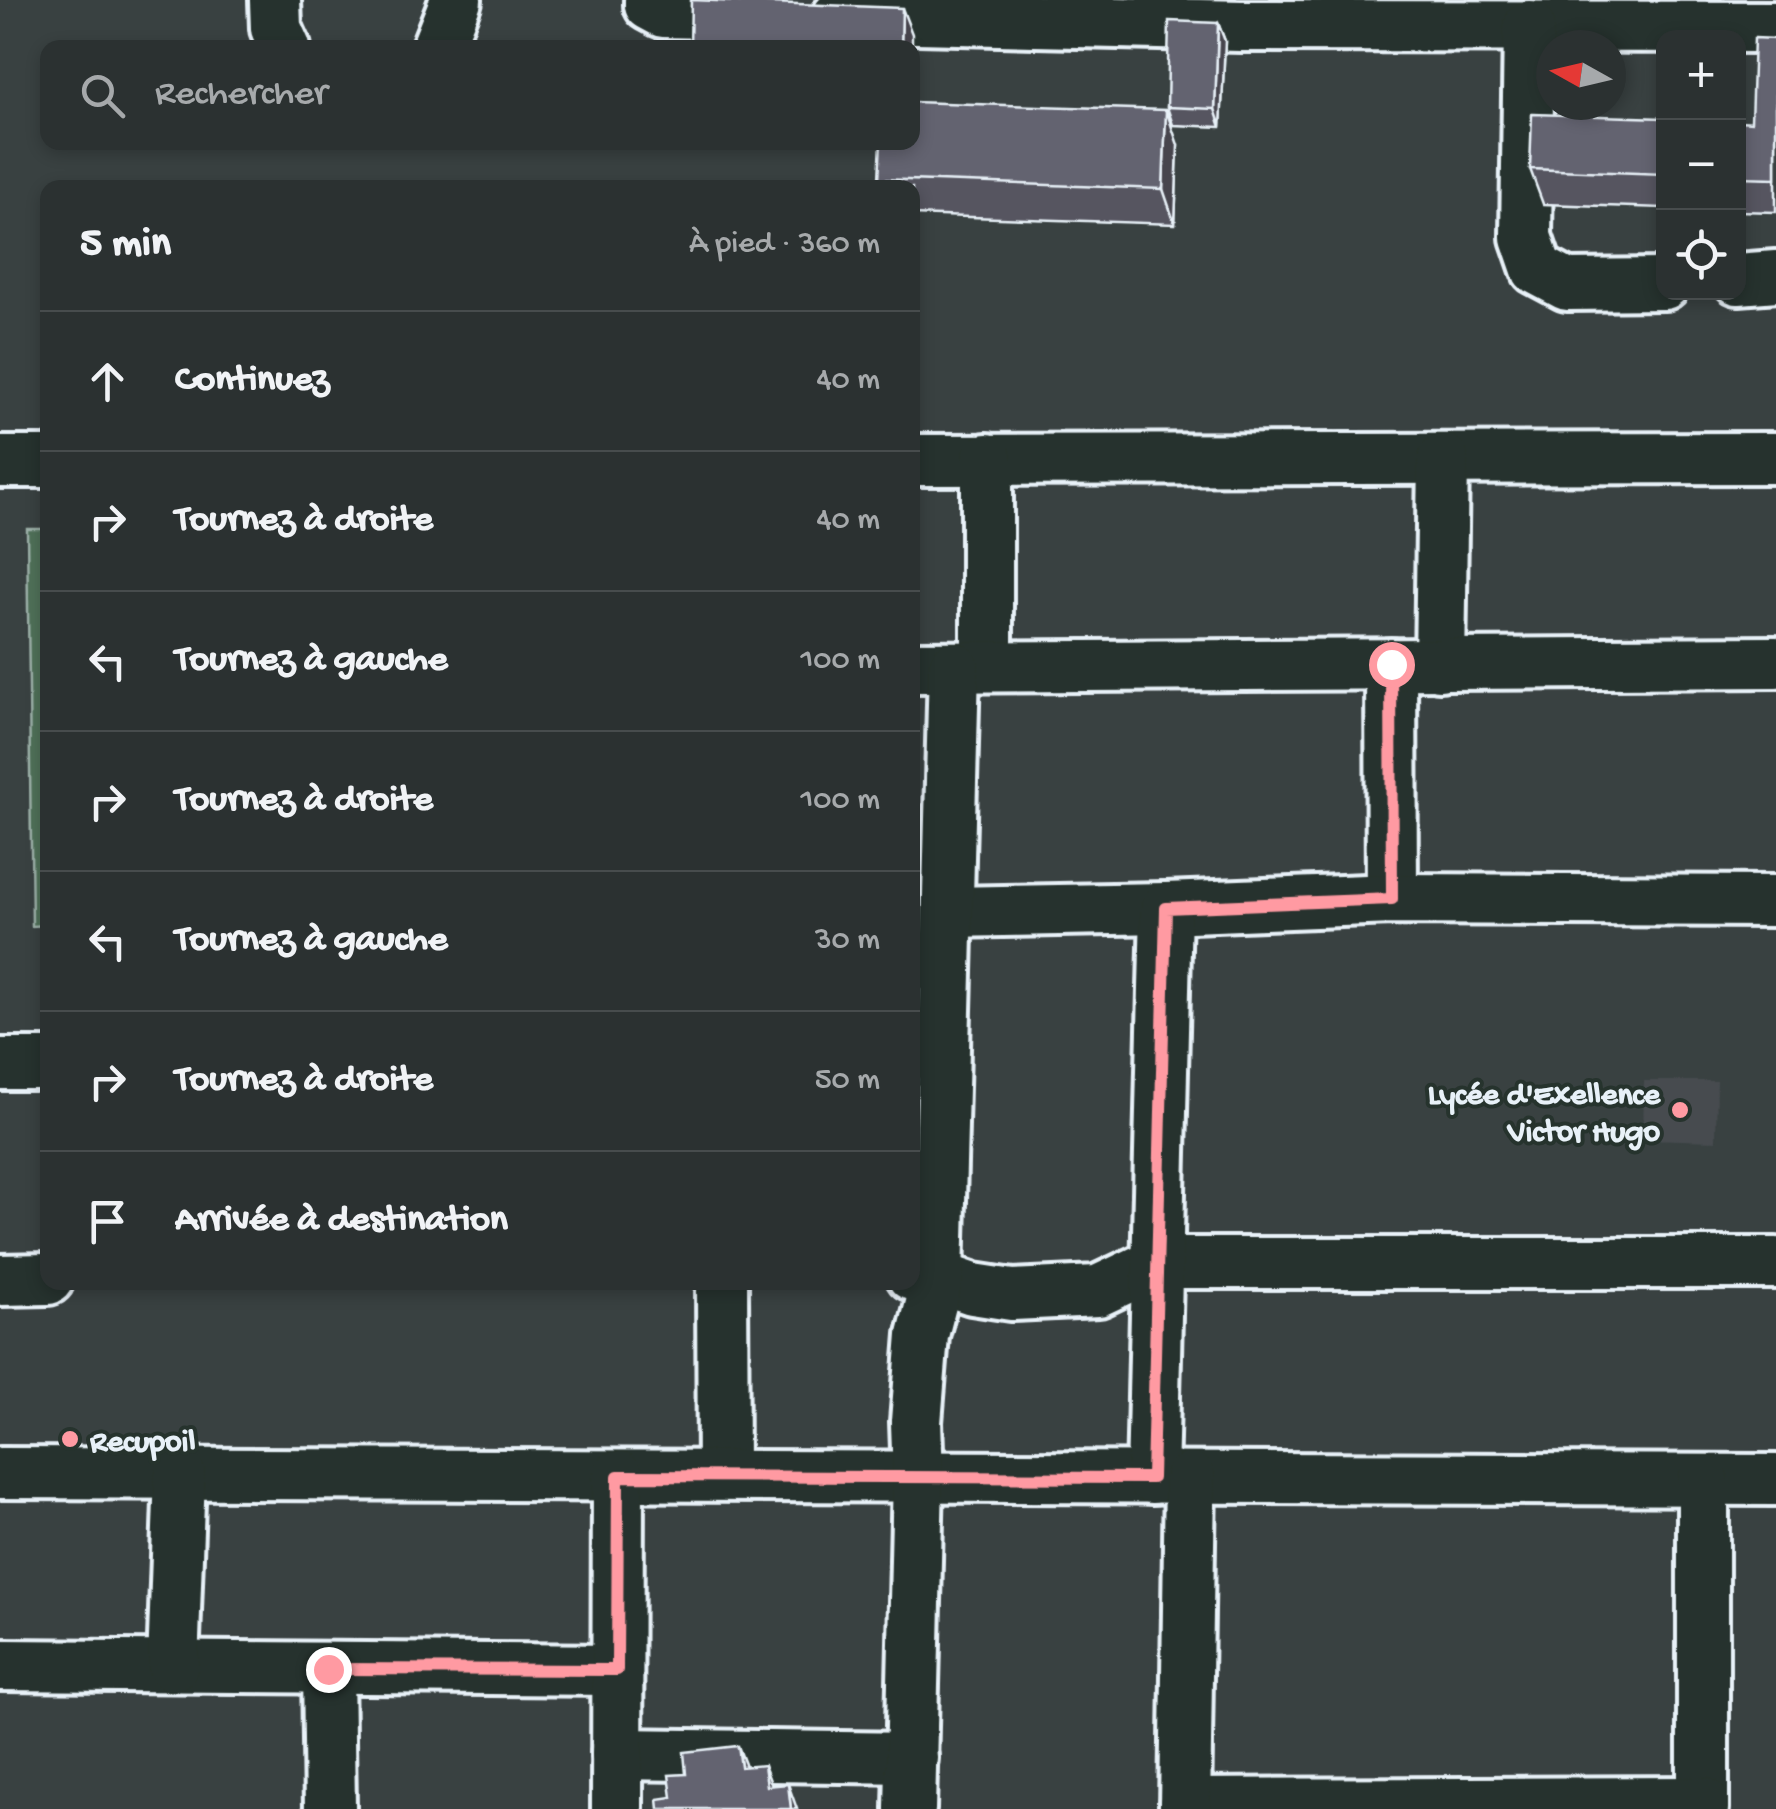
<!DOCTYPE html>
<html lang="fr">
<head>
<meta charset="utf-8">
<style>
  body { margin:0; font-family:"Gochi Hand",sans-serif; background:#333939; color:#f1f3f6 }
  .controls { position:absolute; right:30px; top:30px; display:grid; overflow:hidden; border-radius:20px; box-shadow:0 5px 15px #0003 }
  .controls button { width:90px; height:90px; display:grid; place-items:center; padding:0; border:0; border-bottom:2px solid #474c4d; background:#2b3131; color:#f1f3f6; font:50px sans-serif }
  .compass { position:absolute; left:1536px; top:30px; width:90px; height:90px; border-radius:50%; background:#2b3131; box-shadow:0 5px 15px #0003; rotate:278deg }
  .stop { position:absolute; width:30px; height:30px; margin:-22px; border:8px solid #ff9aa2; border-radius:50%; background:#fff }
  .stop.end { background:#ff9aa2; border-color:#fff; box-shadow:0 2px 10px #0008 }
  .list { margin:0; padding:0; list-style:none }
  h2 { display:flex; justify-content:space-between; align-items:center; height:130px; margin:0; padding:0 40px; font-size:42px }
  h2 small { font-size:32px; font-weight:400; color:#a6a9ab }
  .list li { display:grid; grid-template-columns:65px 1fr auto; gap:30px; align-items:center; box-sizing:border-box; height:140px; padding:0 40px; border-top:2px solid #474c4d }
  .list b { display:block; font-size:38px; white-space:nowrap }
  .list em { font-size:32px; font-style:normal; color:#a6a9ab }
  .icon { flex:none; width:55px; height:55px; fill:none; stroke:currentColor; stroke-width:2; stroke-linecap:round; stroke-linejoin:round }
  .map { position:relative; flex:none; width:1776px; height:1809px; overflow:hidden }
  .search { position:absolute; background:#2b3131; box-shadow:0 5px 15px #0003; left:40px; top:40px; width:880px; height:110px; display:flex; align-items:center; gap:25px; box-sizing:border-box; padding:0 35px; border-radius:20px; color:#a6a9ab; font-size:38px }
  .panel { position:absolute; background:#2b3131; box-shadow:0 5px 15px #0003; left:40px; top:180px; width:880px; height:1110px; border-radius:20px }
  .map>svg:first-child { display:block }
  .built { fill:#464b4f }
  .green { fill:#4f6f59; stroke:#9cb0a8; stroke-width:2.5 }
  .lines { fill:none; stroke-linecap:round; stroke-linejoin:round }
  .minor-casing { stroke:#e8f1f8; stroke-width:58 }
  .minor { stroke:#26332d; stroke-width:50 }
  .wall { fill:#565560; stroke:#e8f1f8; stroke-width:2.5 }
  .shaded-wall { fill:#46454e; stroke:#e8f1f8; stroke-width:2.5 }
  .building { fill:#646370; stroke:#e8f1f8; stroke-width:2.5 }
  .route { stroke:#ff9aa2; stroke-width:12 }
  .poi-dot { fill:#ff9aa2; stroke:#26332d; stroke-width:4 }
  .labels { text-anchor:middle; stroke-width:8; stroke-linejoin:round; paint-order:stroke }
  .poi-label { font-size:32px; font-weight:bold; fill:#e8f1f8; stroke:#26332d; text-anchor:end }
</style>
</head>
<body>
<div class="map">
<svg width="1776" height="1809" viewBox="0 0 1776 1809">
  <rect width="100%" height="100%" fill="#394141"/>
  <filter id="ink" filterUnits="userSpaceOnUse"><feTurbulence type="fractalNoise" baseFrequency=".01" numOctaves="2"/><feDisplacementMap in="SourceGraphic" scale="20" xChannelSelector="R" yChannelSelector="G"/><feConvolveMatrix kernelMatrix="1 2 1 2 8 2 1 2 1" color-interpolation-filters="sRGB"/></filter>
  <g filter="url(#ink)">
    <path class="built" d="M 1644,1081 L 1717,1081 L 1716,1141 L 1643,1139 Z"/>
    <path class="green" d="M 27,529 L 47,529 L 47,925 L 32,926 Z"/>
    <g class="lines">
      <g class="minor-casing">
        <g id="minor">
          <path d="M 275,0 L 276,28 L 285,48"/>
          <path d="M 650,0 L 650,5 L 663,12 L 758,14"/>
          <path d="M 838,16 L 1241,26 L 1776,27"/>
          <path d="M 1529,26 L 1526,237 L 1537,269 L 1567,285 L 1664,284"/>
          <path d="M 437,48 L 456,0"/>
          <path d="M 1738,279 L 1776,276"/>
          <path d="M 912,460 L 1776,458"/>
          <path d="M 0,462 L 48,462"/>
          <path d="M 1391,664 L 1392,899"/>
          <path d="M 1440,665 L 1443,459"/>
          <path d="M 987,666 L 987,459"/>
          <path d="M 912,667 L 1776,662"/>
          <path d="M 950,912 L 1166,908 L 1392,899 L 1776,901"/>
          <path d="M 0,1064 L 48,1064"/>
          <path d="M 912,1275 L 938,1277 L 973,1289 L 1012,1295 L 1098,1291 L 1157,1263 L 1776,1263"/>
          <path d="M 0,1280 L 48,1279"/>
          <path d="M 722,1282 L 723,1475"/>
          <path d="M 0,1473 L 1776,1480"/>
          <path d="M 1152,1478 L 1166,908"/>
          <path d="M 1703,1480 L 1703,1809"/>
          <path d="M 0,1665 L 617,1670"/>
          <path d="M 173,1666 L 180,1474"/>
          <path d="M 328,1669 L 330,1809"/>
          <path d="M 617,1754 L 912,1758"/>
          <path d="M 1185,1804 L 1703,1802"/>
          <path d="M 617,1809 L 618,1476"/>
          <path d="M 910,1809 L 918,1477 L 916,1422 L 923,1335 L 938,1277 L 954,667"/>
          <path d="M 1185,1809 L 1190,1478"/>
        </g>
      </g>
      <use href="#minor" class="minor"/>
    </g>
    <g class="wall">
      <path d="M 1218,23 L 1225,41 L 1221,127 L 1173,125 L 1167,107 Z"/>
      <path d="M 1776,39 L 1776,212 L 1738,211 L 1738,121 L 1751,122 Z"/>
      <path d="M 1664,118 L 1664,208 L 1543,204 L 1530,169 Z"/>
      <path d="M 1178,145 L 1175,224 L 912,215 L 912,188 L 882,188 L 879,179 Z"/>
    </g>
    <g class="shaded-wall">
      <path d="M 902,8 L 912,34 L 912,48 L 901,48 Z"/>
      <path d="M 1218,23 L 1225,41 L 1221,127 L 1215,109 Z"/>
      <path d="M 1166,110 L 1178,145 L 1175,224 L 1163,189 Z"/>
      <path d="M 738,1746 L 751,1780 L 741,1767 Z"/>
      <path d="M 764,1765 L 777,1799 L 767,1786 Z"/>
      <path d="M 788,1784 L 797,1809 L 791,1809 Z"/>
    </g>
    <g class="building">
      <path d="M 691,0 L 902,8 L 901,48 L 690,48 Z"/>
      <path d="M 1169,21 L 1218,23 L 1215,109 L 1167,107 Z"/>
      <path d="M 1754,38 L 1776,39 L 1776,178 L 1738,177 L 1738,121 L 1751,122 Z"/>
      <path d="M 912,102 L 1166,110 L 1163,189 L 879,179 L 881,142 L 912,142 Z"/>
      <path d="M 1532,114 L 1664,118 L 1664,174 L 1530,169 Z"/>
      <path d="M 738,1746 L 741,1767 L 764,1765 L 767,1786 L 788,1784 L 791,1809 L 659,1809 L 658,1799 L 672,1797 L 669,1775 L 686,1774 L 684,1752 Z"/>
    </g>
  </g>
  <g class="lines" filter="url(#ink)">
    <path class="route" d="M 328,1669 L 617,1670 L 618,1476 L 1152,1478 L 1166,908 L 1392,899 L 1391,664"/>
  </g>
  <g class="poi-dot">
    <circle cx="1680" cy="1110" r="10"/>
    <circle cx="70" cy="1439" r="10"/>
  </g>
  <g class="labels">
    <g class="poi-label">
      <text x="1660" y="1103">Lycée d'Exellence<tspan x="1660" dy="37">Victor Hugo</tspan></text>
      <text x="90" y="1450" text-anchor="start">Recupoil</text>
    </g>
  </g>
</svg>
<div class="controls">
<button>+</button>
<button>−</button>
<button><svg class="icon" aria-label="locate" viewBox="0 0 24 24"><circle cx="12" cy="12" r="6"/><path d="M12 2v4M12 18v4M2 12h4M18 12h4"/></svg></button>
</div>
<svg class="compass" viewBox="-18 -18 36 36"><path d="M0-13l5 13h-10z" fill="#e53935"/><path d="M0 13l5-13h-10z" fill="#a6a9ab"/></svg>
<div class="stop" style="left:1391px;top:664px"></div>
<div class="stop end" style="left:328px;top:1669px"></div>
<div class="search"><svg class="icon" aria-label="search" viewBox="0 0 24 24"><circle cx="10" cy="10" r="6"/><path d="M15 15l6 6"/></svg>Rechercher</div>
<section class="panel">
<h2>5 min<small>À pied · 360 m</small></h2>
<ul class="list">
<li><svg class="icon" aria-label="ahead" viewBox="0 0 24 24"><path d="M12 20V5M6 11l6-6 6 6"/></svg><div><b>Continuez</b></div><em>40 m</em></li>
<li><svg class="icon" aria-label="right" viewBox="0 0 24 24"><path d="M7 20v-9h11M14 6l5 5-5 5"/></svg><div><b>Tournez à droite</b></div><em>40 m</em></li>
<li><svg class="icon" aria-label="left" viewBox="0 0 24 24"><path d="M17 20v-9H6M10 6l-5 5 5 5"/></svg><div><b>Tournez à gauche</b></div><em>100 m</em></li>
<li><svg class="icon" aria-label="right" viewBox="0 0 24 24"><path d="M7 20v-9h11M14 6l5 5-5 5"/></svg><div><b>Tournez à droite</b></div><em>100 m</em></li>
<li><svg class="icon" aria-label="left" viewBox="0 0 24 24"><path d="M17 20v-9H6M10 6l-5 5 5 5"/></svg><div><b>Tournez à gauche</b></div><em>30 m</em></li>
<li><svg class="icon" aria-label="right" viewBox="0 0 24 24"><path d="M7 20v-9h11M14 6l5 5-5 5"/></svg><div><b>Tournez à droite</b></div><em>50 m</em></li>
<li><svg class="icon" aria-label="arrive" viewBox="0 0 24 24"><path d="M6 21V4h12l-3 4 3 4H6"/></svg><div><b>Arrivée à destination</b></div></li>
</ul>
</section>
</div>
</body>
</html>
